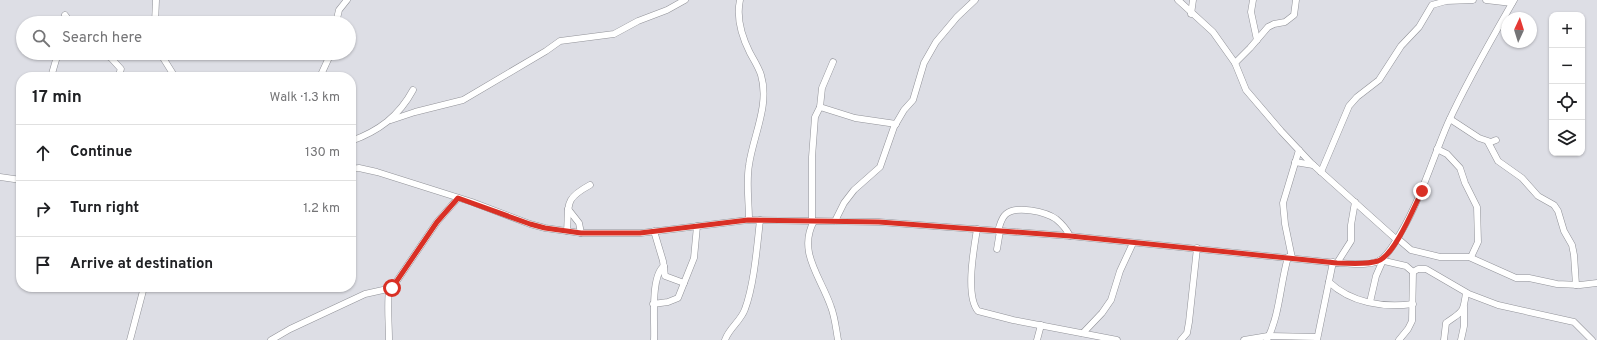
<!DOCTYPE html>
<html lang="en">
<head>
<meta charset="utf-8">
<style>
  body { margin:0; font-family:Overpass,sans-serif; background:#f2f2f2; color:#202124 }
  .controls { position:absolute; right:12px; top:12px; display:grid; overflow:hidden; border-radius:8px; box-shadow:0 1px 3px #0004 }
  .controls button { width:36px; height:36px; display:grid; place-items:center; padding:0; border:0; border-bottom:1px solid #e0e0e0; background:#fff; color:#202124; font:20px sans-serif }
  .compass { position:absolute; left:1501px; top:12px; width:36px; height:36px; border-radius:50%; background:#fff; box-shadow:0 1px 3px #0004; rotate:4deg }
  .stop { position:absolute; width:12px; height:12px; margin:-9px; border:3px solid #d93025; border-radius:50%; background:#fff }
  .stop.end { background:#d93025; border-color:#fff; box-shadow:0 1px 4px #0008 }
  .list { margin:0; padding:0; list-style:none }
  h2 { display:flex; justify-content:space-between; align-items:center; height:52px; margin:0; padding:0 16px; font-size:17px }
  h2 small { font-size:13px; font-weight:400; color:#757577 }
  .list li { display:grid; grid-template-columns:26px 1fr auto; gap:12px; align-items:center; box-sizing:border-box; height:56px; padding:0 16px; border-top:1px solid #e0e0e0 }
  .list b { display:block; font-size:15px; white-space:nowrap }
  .list em { font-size:13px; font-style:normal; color:#757577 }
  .icon { flex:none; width:22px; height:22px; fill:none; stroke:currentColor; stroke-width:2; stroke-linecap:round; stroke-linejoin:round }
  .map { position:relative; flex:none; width:1597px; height:340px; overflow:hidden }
  .search { position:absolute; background:#fff; box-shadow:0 1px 3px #0004; left:16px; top:16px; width:340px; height:44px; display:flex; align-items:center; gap:10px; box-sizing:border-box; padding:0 14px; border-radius:22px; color:#757577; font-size:15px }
  .panel { position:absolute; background:#fff; box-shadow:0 1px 3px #0004; left:16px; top:72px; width:340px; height:220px; border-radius:16px }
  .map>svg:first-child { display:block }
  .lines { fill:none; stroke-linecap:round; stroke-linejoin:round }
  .minor-casing { stroke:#919298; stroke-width:7 }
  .minor { stroke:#fff; stroke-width:6 }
  .route { stroke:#d93025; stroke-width:5 }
</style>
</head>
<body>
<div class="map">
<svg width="1597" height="340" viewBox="0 0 1597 340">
  <rect width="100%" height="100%" fill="#dddee5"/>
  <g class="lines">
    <g class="minor-casing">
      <g id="minor">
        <path d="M 740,0 C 736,18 742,37 750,53 C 754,60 759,68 761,75 C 770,105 753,136 749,165 C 746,183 749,202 749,220"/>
        <path d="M 1178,0 L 1213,32 L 1235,63 L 1246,90 L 1281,131 L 1311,163 L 1397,240"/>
        <path d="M 1253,0 L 1251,12 L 1257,40"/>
        <path d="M 1486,0 L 1512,3"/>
        <path d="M 1191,14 L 1193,0"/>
        <path d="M 65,15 L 71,23"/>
        <path d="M 155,23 L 156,0"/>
        <path d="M 336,23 L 339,10 L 347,0"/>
        <path d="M 102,53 L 111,58 L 121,69 L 118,77"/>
        <path d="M 160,53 L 175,77"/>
        <path d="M 1235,63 L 1250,48 L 1268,27 L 1274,24 L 1285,22 L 1294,15 L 1296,0"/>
        <path d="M 51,77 L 58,53"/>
        <path d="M 320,77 L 331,53"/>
        <path d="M 820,107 L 855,118 L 896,124"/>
        <path d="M 1450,119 L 1479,138 L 1491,142 L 1496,140"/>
        <path d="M 391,120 L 415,112 L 463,100 L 546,51 L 560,41 L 614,34 L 638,21 L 667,10 L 685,0"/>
        <path d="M 351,141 C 379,131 399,116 413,90"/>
        <path d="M 1488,142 L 1498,161 L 1522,178 L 1538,196 L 1554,205 L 1558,211 L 1564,231 L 1572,245 L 1574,255 L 1576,285"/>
        <path d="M 1437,149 L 1447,154 L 1460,168 L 1465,183 L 1477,207 L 1478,242 L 1471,257"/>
        <path d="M 1295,162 L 1313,165"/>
        <path d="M 351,169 L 359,168 L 377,172 L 472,202 L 530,224 L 545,228 L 581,233 L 641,233 L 748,220 L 879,222 L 1070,236 L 1337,263 C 1350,263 1371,267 1382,259 C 1390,252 1395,243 1400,234 C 1421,199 1432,160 1448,123 C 1467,81 1491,40 1514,0"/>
        <path d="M 1321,172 L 1349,106 L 1357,97 L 1379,80 L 1401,46 L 1419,27 L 1432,5 L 1446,1 L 1473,0"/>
        <path d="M 0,177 L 21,180"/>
        <path d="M 568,209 L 579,223 L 581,233"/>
        <path d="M 812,221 L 812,157 L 815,117 L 820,107 L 822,88 L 833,62"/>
        <path d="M 814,221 C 797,252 821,277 831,307 C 835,317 836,329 838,340"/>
        <path d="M 835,221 L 844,203 L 854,190 L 880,167 L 894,127 L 904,110 L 913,100 L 924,63 L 936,42 L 957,17 L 975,0"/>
        <path d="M 977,229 C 974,248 965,296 978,311 L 1013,320 L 1117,340"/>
        <path d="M 567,231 C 569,204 564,199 590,185"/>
        <path d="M 654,231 L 663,261 L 665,276 L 684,283"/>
        <path d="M 998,231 C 1000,225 1001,218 1006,214 C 1017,205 1046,212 1056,219 C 1062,224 1067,230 1070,236"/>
        <path d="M 1397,238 L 1411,250 L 1440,257 L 1469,257 L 1516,278 L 1529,278 L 1557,284 L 1580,285 L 1597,283"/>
        <path d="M 997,249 L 1000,231"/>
        <path d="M 1292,258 L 1285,224 L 1283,203 L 1299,150"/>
        <path d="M 1380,260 L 1406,266 L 1413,272 L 1412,321 L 1408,329 L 1399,340"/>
        <path d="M 1337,263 L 1351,241 L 1351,225 L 1355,202"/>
        <path d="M 1413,272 L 1418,269 L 1426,269 L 1469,294 L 1498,305 L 1574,322 L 1592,340"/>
        <path d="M 1329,282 C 1351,303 1384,308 1413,304"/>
        <path d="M 389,290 C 387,307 389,323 389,340"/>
        <path d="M 1370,302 L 1376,276 L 1383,260"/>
        <path d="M 653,304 L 668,302 L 678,298 L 694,258 L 697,226"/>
        <path d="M 1083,333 L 1102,313 L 1111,300 L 1120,271 L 1133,243"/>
        <path d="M 130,340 L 144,287"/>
        <path d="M 271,340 L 290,329 L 365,294 L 392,288 L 437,222 L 458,198"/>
        <path d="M 654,340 C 655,323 650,276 664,266"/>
        <path d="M 725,340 C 729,328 741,321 745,309 C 754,285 757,247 760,220"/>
        <path d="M 1037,340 L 1041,325"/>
        <path d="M 1181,340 L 1187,333 L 1189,322 L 1197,248"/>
        <path d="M 1244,340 L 1268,336 L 1317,337"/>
        <path d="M 1267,340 C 1280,314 1280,285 1288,257"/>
        <path d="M 1317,340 L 1333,262"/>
        <path d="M 1444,340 L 1446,323 C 1462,311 1463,315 1466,293"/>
        <path d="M 1461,340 L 1464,326 L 1464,307"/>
      </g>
    </g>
    <use href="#minor" class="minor"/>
  </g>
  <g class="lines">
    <path class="route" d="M 392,288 L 437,222 L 458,198 L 530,224 L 545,228 L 581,233 L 640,233 L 748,220 L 879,222 L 1070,236 L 1337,263 C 1350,263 1365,265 1378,261 C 1395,255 1414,207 1422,191"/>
  </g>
</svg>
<div class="controls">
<button>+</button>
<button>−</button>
<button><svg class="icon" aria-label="locate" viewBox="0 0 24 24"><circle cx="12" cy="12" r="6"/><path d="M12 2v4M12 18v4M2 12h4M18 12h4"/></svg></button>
<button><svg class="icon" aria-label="layers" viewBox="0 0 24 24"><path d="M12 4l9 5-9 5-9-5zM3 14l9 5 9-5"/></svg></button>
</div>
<svg class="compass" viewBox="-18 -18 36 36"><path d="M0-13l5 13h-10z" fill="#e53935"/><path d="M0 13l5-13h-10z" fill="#757577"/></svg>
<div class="stop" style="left:392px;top:288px"></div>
<div class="stop end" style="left:1422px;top:191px"></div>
<div class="search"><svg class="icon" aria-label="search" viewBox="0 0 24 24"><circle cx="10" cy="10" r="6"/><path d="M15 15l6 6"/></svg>Search here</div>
<section class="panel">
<h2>17 min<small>Walk · 1.3 km</small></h2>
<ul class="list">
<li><svg class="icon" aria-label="ahead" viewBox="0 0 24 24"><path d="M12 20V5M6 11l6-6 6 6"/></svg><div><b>Continue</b></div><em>130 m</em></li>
<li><svg class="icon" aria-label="right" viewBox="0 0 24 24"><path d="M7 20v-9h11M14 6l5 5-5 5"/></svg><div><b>Turn right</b></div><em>1.2 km</em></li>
<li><svg class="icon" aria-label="arrive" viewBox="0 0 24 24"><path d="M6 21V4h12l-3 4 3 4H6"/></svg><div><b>Arrive at destination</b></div></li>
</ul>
</section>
</div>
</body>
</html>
